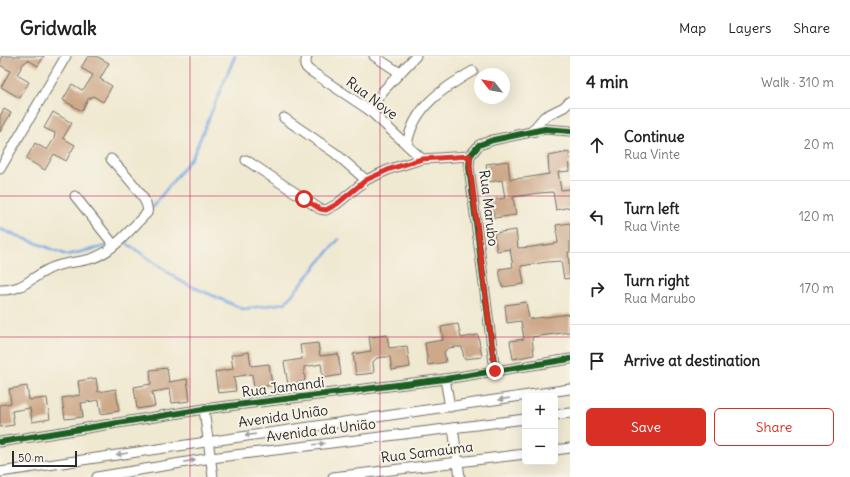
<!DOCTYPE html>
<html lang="en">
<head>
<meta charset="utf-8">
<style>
  body { margin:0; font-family:Delius,sans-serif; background:#f2f2f2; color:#222 }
  .controls { position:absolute; right:12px; bottom:12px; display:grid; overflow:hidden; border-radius:6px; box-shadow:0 4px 16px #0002 }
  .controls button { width:36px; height:36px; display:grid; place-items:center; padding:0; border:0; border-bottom:1px solid #e0e0e0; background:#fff; color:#222; font:20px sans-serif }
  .compass { position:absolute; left:474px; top:12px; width:36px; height:36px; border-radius:50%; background:#fff; box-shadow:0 4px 16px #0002; rotate:301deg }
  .scale { position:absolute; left:12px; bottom:10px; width:65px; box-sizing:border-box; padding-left:4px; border:2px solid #2b2b2b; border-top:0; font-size:11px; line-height:14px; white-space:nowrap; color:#2b2b2b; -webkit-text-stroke:3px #f7f3e8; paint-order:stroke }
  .stop { position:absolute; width:12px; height:12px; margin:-9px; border:3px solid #d93025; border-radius:50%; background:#fff }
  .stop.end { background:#d93025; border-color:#fff; box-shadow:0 1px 4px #0008 }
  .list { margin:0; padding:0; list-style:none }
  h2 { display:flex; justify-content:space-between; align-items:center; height:52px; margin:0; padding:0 16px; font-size:17px }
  h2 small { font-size:13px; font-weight:400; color:#767676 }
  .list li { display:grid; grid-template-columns:26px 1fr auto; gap:12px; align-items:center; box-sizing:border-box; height:72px; padding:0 16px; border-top:1px solid #e0e0e0 }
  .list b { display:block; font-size:15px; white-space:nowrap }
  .list p { margin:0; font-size:13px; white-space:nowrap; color:#767676 }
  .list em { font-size:13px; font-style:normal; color:#767676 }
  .actions { display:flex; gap:8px; padding:12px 16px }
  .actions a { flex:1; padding:9px 0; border:1px solid #d93025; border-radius:6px; text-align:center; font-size:14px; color:#d93025 }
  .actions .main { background:#d93025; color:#fff }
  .icon { flex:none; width:22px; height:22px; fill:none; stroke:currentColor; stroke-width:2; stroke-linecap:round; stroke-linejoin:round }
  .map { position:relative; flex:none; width:570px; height:421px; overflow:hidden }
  header { display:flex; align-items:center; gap:24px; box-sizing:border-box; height:56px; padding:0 20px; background:#fff; border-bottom:1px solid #e0e0e0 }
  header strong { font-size:19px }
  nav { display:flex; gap:22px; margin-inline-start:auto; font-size:14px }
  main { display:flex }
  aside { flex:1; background:#fff }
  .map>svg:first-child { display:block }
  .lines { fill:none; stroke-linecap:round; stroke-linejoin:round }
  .stream { stroke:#75a9e2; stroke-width:2.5 }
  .building { fill:#cda889 }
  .minor-casing { stroke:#706e65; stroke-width:11 }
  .minor { stroke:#fff; stroke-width:9 }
  .cycleway-casing { stroke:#f7f3e8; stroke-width:8 }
  .cycleway { stroke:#1b5e20; stroke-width:6 }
  .oneway { fill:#a0a0a0 }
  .route { stroke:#d93025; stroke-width:5 }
  .grid { fill:none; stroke:#c2185b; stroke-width:1; stroke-opacity:0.55 }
  .labels { text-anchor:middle; stroke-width:4; stroke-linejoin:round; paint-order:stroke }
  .street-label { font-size:14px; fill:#2b2b2b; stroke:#f7f3e8 }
</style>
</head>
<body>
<header>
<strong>Gridwalk</strong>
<nav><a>Map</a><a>Layers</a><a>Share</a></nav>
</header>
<main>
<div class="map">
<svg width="570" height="421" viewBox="0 0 570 421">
  <rect width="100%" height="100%" fill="#f7f3e8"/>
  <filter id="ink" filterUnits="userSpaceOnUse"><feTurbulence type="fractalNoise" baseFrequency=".025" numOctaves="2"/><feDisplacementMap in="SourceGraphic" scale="8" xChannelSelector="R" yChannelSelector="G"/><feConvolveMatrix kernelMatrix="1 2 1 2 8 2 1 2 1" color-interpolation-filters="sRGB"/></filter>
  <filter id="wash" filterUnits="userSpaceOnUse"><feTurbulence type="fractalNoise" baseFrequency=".012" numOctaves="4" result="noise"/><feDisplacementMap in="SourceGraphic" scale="16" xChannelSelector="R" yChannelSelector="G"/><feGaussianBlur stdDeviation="0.9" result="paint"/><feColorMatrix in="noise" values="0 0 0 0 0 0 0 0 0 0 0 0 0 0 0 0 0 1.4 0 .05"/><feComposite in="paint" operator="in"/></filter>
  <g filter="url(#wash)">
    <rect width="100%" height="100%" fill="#f0e9d1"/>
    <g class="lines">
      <g class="stream">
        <path d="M 150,154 L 193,100 L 235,0"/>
        <path d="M 0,173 L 67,199 L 107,190"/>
        <path d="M 122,187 L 125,186 L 182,226 L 243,253 L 285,247 L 339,183"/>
      </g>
    </g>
    <g id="blocks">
      <g class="building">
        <path d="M 2,0 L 44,0 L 38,10 L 28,4 L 23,8 L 17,19 L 29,26 L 20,42 L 1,31 L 10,15 L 0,9 Z"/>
        <path d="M 88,0 L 96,0 L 109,7 L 100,23 L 112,30 L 103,46 L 93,40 L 88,43 L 82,55 L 63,44 L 72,28 L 82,34 L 86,30 L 93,19 L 81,12 Z"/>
        <path d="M 4,53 L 11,57 L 0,76 L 0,60 Z"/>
        <path d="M 53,56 L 72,67 L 63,82 L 75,89 L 66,105 L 54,98 L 45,114 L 26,103 L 35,87 L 47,94 L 54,83 L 55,77 L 44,72 Z"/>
        <path d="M 569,96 L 570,115 L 558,116 L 561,134 L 570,133 L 570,151 L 556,154 L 553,136 L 539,137 L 513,141 L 516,159 L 494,162 L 491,144 L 505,142 L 502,124 L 489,126 L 486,108 L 508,105 L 510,123 L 524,122 L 549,118 L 548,100 Z"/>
        <path d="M 570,167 L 570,196 L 568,196 L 570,222 L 564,223 L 561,205 L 547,206 L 521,210 L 524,228 L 502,231 L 499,213 L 513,211 L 510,193 L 497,195 L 494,177 L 516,174 L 518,192 L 532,191 L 558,187 L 556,169 Z"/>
        <path d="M 526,246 L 529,263 L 570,258 L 570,276 L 532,281 L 534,299 L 513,303 L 510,285 L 524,283 L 521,265 L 507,267 L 505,249 Z"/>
        <path d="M 458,268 L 461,282 L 478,279 L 482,301 L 464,303 L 462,291 L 456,291 L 448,292 L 444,296 L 446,306 L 428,309 L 425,287 L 443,284 L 441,271 Z"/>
        <path d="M 387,279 L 389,292 L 407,290 L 410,311 L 392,314 L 390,301 L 384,301 L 377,302 L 373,306 L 374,317 L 356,319 L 353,298 L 371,295 L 369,281 Z"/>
        <path d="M 318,287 L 320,300 L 338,298 L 341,319 L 323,322 L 321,308 L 304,311 L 305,325 L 288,328 L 284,306 L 302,303 L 300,289 Z"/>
        <path d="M 249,296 L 251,310 L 269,308 L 272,329 L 254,332 L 252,318 L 234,321 L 236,335 L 218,337 L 215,316 L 233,313 L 231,299 Z"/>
        <path d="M 167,312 L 169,326 L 187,323 L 190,345 L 172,347 L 170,333 L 152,336 L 155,350 L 137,353 L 134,331 L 151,328 L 150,314 Z"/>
        <path d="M 96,322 L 98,336 L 116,333 L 119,355 L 101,358 L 99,344 L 81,347 L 83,361 L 65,363 L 62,342 L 80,339 L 78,325 Z"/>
        <path d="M 27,330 L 29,344 L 47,342 L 50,363 L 32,366 L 30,352 L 12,355 L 14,369 L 0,371 L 0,349 L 11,347 L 9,333 Z"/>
      </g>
    </g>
  </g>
  <g filter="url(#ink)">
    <use href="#blocks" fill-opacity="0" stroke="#706e65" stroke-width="1"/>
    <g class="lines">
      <g class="minor-casing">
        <g id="minor">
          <path d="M 307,0 L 305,10 L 309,14 L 369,54 L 422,103"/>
          <path d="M 374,0 L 400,17"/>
          <path d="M 369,54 L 383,35 L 416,0"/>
          <path d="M 284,62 L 335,97 L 366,124"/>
          <path d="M 532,75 L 544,61 L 564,51 L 570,45"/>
          <path d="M 407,89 C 413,51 442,33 473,15"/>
          <path d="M 246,104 L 320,153 L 326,154 L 337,148 L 366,124 L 390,113 L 422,103 L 470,100"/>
          <path d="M 0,113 L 66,0"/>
          <path d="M 75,140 L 114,189"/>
          <path d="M 0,234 C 23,235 30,222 49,213 C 62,206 76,207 90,203 C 113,197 131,172 147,157 C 152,144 119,113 111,103"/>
          <path d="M 495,315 L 469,111 L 470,100 L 479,89 L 493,84 L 545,73 L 570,75"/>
          <path d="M 445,323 L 450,351"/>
          <path d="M 204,353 L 213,421"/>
          <path d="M 555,359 L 570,357"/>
          <path d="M 453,372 L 460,421"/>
          <path d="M 0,386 L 204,353 L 445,323 L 570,303"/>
          <path d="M 555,394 L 570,392"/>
          <path d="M 0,416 L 570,333"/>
          <path d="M 97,421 L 211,402 L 525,363"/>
          <path d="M 333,421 L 525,398"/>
        </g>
      </g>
      <use href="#minor" class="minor"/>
      <g class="cycleway-casing">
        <g id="cycleway">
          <path d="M 495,315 L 469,111 L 470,100 L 479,89 L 493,84 L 545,73 L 570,75"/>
          <path d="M 0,386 L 204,353 L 445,323 L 570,303"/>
        </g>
      </g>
      <use href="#cycleway" class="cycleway"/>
    </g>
    <defs><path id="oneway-solid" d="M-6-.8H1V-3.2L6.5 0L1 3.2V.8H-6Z"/></defs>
    <g class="oneway">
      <use href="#oneway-solid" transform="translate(504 343) rotate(172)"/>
      <use href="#oneway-solid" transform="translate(250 379) rotate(172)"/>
      <use href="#oneway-solid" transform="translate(319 388) rotate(-7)"/>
      <use href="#oneway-solid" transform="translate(122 398) rotate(171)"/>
      <use href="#oneway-solid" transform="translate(190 405) rotate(-11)"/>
    </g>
  </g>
  <g class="lines" filter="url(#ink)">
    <path class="route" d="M 304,143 L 320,153 L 326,154 L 337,148 L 366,124 L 390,113 L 422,103 L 470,100 L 470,111 L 495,315"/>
  </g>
  <path class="grid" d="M 190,0 L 190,421M 380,0 L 380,421M 0,140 L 570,140M 0,281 L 570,281"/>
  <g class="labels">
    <g class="street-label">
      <text transform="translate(372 42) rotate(37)" y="5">Rua Nove</text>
      <text transform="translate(489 152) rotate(83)" y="5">Rua Marubo</text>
      <text transform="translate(283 331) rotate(-7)" y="5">Rua Jamandi</text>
      <text transform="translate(283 360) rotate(-8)" y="5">Avenida União</text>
      <text transform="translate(321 374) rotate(-7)" y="5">Avenida da União</text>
      <text transform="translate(427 396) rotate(-7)" y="5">Rua Samaúma</text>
    </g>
  </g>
</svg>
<div class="controls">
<button>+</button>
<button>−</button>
</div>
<svg class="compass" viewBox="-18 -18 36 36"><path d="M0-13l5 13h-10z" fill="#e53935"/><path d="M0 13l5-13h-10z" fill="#767676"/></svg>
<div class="scale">50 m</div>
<div class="stop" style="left:304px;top:143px"></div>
<div class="stop end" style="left:495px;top:315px"></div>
</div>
<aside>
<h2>4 min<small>Walk · 310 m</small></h2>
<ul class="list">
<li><svg class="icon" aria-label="ahead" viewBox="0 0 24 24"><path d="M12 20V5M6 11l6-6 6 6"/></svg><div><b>Continue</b><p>Rua Vinte</p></div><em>20 m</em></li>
<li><svg class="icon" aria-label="left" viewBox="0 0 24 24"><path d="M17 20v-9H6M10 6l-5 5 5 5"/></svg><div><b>Turn left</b><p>Rua Vinte</p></div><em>120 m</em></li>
<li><svg class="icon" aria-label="right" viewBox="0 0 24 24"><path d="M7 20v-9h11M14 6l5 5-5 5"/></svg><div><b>Turn right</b><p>Rua Marubo</p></div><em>170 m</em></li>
<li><svg class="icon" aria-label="arrive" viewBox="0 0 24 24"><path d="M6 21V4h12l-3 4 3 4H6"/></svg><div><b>Arrive at destination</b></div></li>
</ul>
<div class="actions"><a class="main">Save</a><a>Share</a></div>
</aside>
</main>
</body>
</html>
